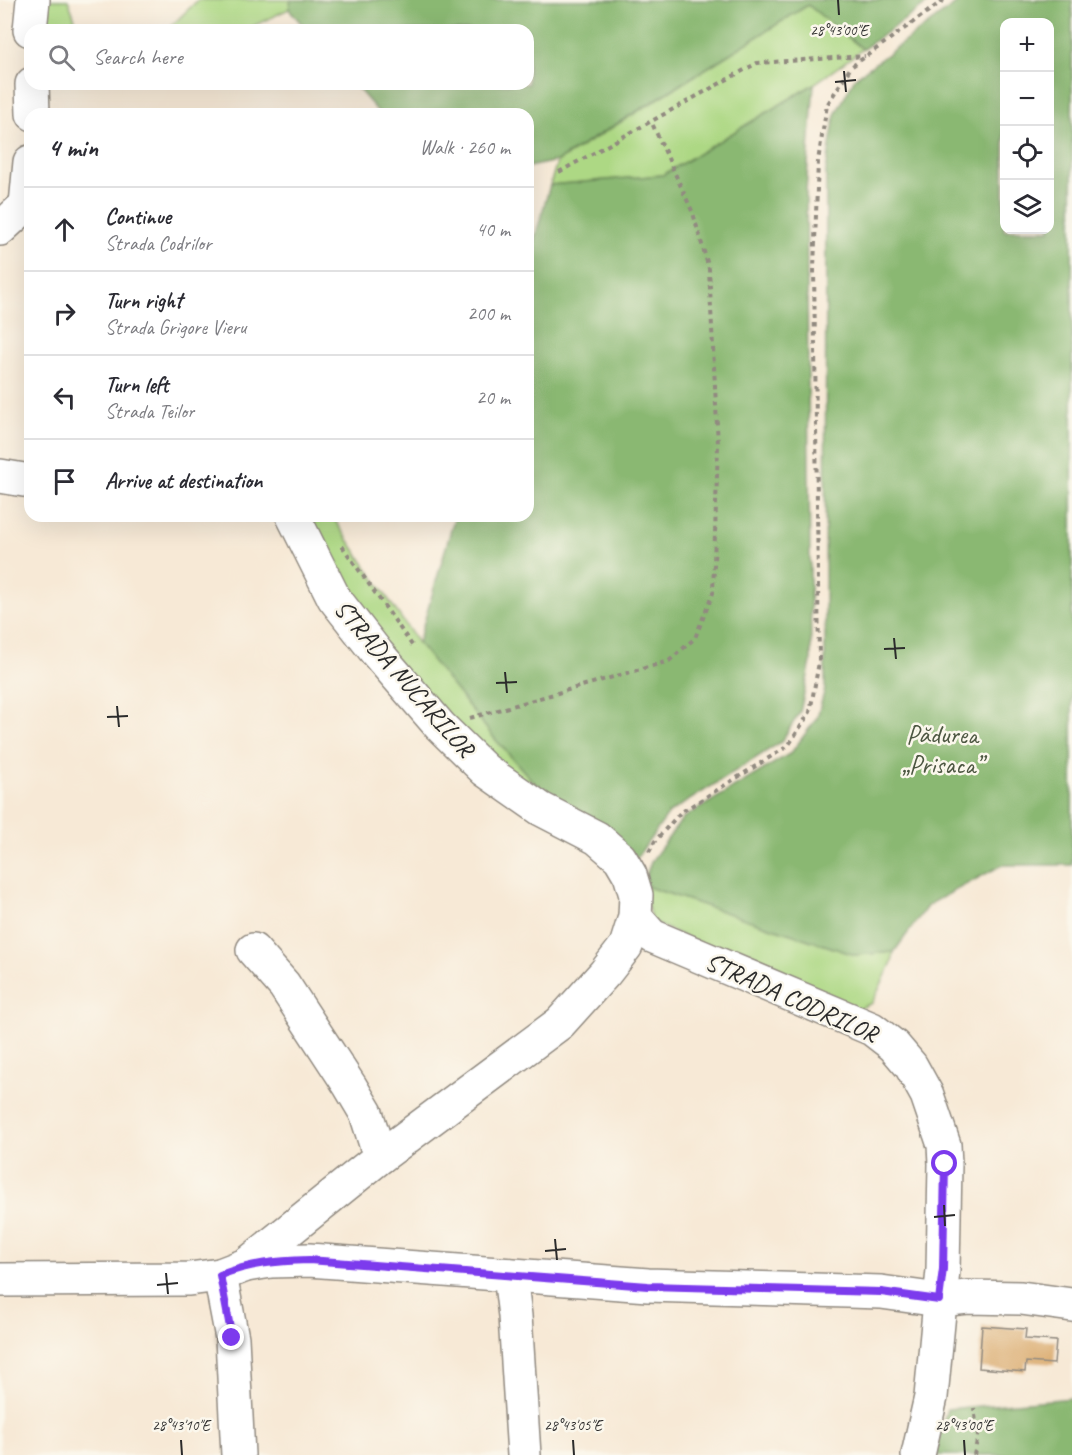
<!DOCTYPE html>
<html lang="en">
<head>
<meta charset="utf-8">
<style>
  body { margin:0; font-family:Caveat,sans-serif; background:#f2f2f3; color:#2b2b33 }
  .controls { position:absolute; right:18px; top:18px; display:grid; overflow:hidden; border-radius:12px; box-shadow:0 6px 24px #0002 }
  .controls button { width:54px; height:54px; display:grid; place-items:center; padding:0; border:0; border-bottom:2px solid #e1e1e2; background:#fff; color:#2b2b33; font:30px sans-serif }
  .stop { position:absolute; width:18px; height:18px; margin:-14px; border:4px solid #7c3aed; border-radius:50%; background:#fff }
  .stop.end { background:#7c3aed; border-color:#fff; box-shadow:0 2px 6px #0008 }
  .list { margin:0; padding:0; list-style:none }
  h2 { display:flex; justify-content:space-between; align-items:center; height:78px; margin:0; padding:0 24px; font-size:26px }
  h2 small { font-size:20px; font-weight:400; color:#7c7c81 }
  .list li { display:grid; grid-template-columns:39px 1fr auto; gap:18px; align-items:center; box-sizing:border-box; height:84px; padding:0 24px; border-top:2px solid #e1e1e2 }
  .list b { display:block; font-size:22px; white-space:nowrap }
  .list p { margin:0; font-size:20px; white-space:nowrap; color:#7c7c81 }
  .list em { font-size:20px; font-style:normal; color:#7c7c81 }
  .icon { flex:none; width:33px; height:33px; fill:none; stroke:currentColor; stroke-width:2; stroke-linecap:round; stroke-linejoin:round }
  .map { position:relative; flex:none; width:1072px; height:1455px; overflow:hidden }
  .search { position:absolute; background:#fff; box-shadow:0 6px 24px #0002; left:24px; top:24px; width:510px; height:66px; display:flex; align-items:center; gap:15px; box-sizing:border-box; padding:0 21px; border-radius:18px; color:#7c7c81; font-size:22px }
  .panel { position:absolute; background:#fff; box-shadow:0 6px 24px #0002; left:24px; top:108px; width:510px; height:414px; border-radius:18px }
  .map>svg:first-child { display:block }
  .green { fill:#add884; stroke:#6c8258; stroke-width:1.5 }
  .forest { fill:#8ab872; stroke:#5a724e; stroke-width:1.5; fill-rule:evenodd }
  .building { fill:#dcae73 }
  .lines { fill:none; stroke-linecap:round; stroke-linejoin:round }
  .minor-casing { stroke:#918a80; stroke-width:36 }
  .path { stroke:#918a80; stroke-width:4; stroke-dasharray:4.5 4.5; stroke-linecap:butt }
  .minor { stroke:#fff; stroke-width:33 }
  .route { stroke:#7c3aed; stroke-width:8 }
  .ticks { fill:none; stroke:#2b2b2b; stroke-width:2 }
  .labels { text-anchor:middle; stroke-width:5; stroke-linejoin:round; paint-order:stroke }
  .street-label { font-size:26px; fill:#2b2b2b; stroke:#fbf7ec }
  .park-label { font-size:26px; fill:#4c5641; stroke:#fbf7ec }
  .ticks-label { font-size:15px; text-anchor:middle; fill:#2b2b2b; stroke:#fbf7ec; stroke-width:5; stroke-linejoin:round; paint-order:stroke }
</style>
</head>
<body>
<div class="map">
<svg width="1072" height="1455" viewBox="0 0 1072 1455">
  <rect width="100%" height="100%" fill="#fbf7ec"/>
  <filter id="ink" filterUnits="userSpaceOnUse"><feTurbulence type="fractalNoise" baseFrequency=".0167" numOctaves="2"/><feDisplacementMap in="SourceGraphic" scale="12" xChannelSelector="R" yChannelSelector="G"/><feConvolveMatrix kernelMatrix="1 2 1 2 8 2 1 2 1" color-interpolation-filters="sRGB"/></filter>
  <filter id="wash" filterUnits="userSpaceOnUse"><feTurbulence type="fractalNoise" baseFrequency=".008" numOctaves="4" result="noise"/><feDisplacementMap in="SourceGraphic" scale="24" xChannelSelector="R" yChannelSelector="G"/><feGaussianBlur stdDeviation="1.35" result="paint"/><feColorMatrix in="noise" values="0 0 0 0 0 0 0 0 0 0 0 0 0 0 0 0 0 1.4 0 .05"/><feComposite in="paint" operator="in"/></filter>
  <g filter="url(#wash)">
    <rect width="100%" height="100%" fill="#f7e9d6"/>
    <g class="green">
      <path d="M 43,0 L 68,0 L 79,30 L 43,30 Z"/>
      <path d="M 198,0 L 291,0 L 289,9 L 245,30 L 167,30 Z"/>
      <path d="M 808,5 L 863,49 L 814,84 L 663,175 L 550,185 L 557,162 Z"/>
      <path d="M 300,516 L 332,516 L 418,643 L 495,739 L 556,807 L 466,744 L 344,598 Z"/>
      <path d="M 642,885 L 855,955 L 894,952 L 892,962 L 872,1003 L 851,1012 L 652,922 Z"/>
    </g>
    <g class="forest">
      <path d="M 291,0 L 932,0 L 863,49 L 808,5 L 557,161 L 528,167 L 528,114 L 380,114 L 354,84 L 528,84 L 528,30 L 307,30 L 289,9 Z"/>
      <path d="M 961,0 L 1072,0 L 1072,865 L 1002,865 L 928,905 L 894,952 L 855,955 L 642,885 L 652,860 L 683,818 L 791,753 L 817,718 L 825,689 L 826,171 L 835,115 L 855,78 ZM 1004,22 L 1050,22 L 1050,230 L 1004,230 Z"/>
      <path d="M 814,84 L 806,191 L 811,662 L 800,712 L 781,742 L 669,813 L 635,860 L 556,807 L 495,739 L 418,643 L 455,516 L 528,516 L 528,262 L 550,185 L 663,175 Z"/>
      <path d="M 1072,1398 L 1072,1455 L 935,1455 L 947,1409 Z"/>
    </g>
    <g id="blocks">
      <path class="building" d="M 982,1326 L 1026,1329 L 1025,1339 L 1056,1341 L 1054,1364 L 1026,1362 L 1025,1372 L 979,1368 Z"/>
    </g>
  </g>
  <g filter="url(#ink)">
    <use href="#blocks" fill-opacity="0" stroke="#918a80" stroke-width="1.5"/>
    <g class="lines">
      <g class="minor-casing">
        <g id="minor">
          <path d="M 30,30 L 33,0"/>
          <path d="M 32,84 L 33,114"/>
          <path d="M 26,205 L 30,162"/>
          <path d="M 0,229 L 26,205"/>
          <path d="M 0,476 L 30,481"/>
          <path d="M 635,917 L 652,936 L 872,1029 L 894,1046 L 911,1066 L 927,1095 L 944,1145 L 945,1164 L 943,1270 L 931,1397 L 918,1455"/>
          <path d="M 253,950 L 284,985 L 350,1086 L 366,1113 L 380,1157"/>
          <path d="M 246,1265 L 380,1157 L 560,1023 L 605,973 L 626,946 L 635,917 L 636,895 L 630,875 L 620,858 L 597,838 L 541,809 L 485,770 L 440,726 L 377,653 L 334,598 L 293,516"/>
          <path d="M 220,1275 L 232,1338 L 238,1455"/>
          <path d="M 510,1275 L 515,1316 L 524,1455"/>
          <path d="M 0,1280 L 189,1279 L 220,1275 L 246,1265 L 271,1261 L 309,1260 L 648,1285 L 881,1292 L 939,1300 L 968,1297 L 1021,1298 L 1072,1305"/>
        </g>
      </g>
      <g class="path">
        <path d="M 559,172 L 757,63 L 865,56"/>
        <path d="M 342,546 L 414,648"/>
        <path d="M 470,718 L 669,661 L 695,638 L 713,593 L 718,445 L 709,269 L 693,213 L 651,121"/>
        <path d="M 649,852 L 655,841 L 680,813 L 788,746 L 810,712 L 819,662 L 814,268 L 818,161 L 827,105 L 851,67 L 944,0"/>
        <path d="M 974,1455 L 978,1436 L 974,1408"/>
      </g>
      <use href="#minor" class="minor"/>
    </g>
  </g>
  <g class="lines" filter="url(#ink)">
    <path class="route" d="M 232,1338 L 220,1275 C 253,1263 275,1261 309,1260 L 648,1286 L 881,1292 L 939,1300 L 943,1269 L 945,1164"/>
  </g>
  <path class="ticks" d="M 838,0 L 839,15M 844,71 L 846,92M 835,82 L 856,80M 894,638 L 896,659M 884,649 L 905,648M 505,672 L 507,693M 496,683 L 517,682M 117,706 L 119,727M 107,717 L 128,716M 944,1205 L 945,1226M 934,1217 L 955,1215M 555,1239 L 557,1260M 545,1251 L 566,1249M 166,1273 L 168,1294M 157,1285 L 178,1283M 181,1440 L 182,1455M 573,1440 L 574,1455M 964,1440 L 965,1455"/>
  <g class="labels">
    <g class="street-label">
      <text transform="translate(405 678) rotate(49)" y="9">STRADA NUCARILOR</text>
      <text transform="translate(792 997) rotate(24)" y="9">STRADA CODRILOR</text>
    </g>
    <g class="park-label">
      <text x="942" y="743">Pădurea<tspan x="942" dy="30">„Prisaca”</tspan></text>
    </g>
  </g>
  <g class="ticks-label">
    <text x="839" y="35">28°43'00"E</text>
    <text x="181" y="1430">28°43'10"E</text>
    <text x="573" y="1430">28°43'05"E</text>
    <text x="964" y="1430">28°43'00"E</text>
  </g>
</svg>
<div class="controls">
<button>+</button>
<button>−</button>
<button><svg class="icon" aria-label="locate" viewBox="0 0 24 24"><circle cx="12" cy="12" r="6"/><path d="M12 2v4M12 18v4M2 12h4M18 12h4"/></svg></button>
<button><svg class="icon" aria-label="layers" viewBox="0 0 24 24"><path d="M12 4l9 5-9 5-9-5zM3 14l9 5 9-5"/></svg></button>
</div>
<div class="stop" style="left:945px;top:1164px"></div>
<div class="stop end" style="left:232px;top:1338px"></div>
<div class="search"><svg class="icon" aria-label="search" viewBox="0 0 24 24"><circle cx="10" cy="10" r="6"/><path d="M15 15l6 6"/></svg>Search here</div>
<section class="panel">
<h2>4 min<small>Walk · 260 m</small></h2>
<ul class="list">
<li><svg class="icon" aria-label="ahead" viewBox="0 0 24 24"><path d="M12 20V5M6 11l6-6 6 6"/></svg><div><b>Continue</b><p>Strada Codrilor</p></div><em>40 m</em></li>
<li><svg class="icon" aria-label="right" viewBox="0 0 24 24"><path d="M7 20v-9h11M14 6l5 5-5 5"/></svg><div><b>Turn right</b><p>Strada Grigore Vieru</p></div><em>200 m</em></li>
<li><svg class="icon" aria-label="left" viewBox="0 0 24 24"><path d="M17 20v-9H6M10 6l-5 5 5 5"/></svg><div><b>Turn left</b><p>Strada Teilor</p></div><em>20 m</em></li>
<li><svg class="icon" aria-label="arrive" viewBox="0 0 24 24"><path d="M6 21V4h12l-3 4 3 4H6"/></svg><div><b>Arrive at destination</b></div></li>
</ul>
</section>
</div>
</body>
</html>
